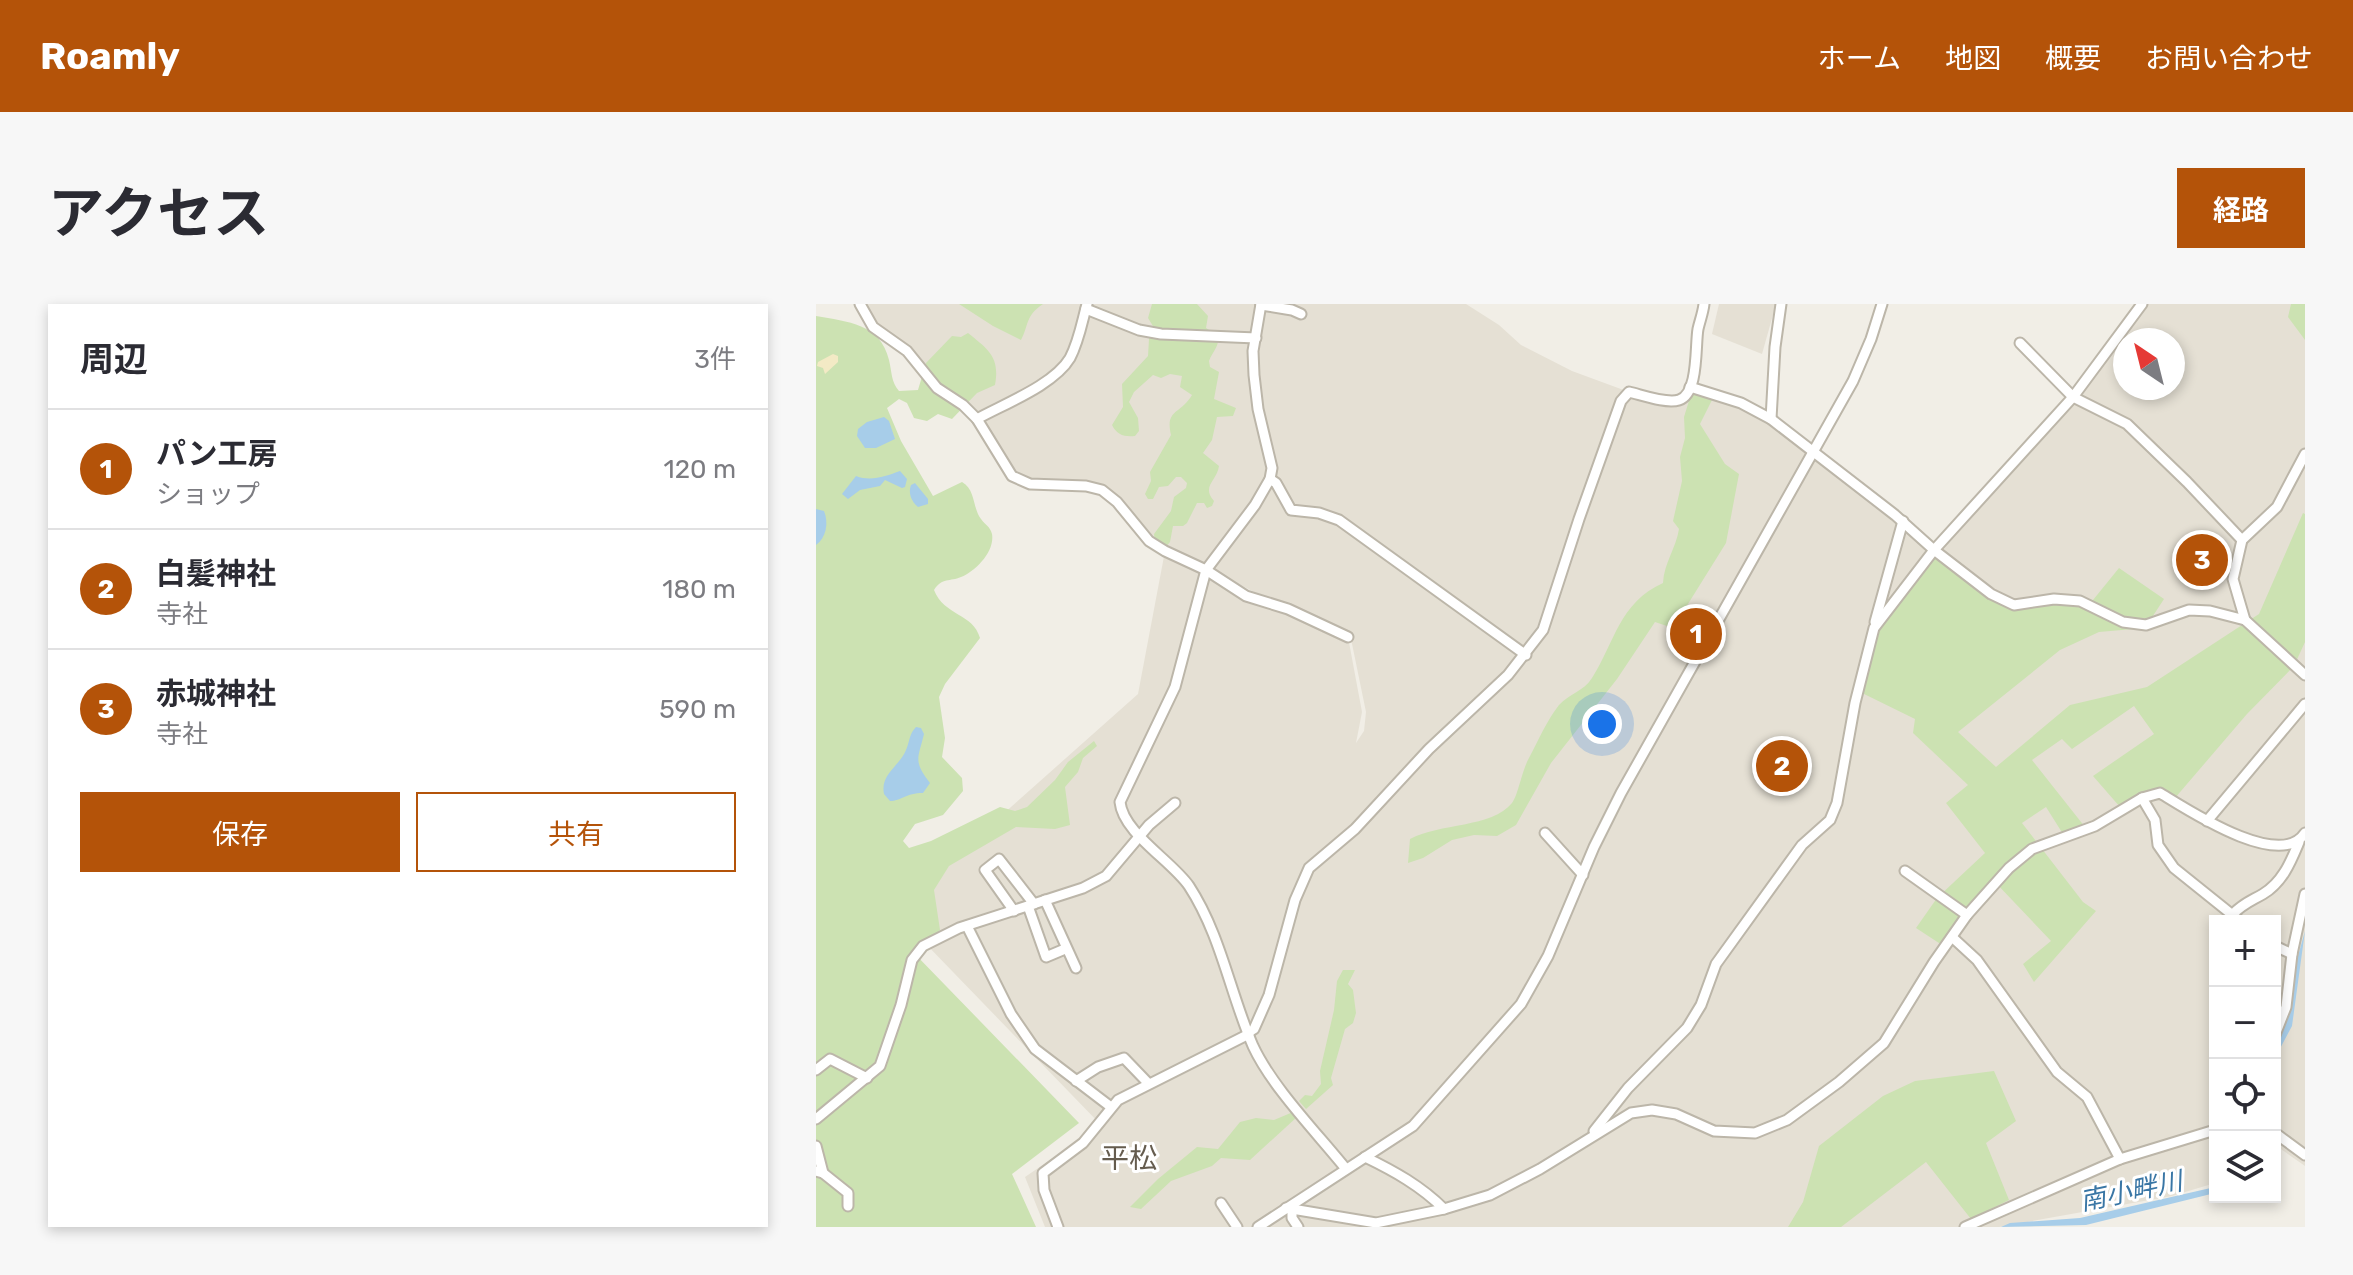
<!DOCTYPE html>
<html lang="ja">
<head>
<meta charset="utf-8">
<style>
  body { margin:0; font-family:Rubik,"Noto Sans JP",sans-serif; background:#f7f7f7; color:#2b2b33 }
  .controls { position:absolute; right:24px; bottom:24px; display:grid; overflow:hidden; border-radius:0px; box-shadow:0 4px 12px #0003 }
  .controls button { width:72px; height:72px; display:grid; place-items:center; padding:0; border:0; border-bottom:2px solid #e1e1e2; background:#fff; color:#2b2b33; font:40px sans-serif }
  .compass { position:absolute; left:1297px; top:24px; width:72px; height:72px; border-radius:50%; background:#fff; box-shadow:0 4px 12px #0003; rotate:325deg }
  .you { position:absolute; left:786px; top:420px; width:28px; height:28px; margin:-20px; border:6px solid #fff; border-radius:50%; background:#1a73e8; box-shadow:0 0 0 12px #1a73e833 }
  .badge { display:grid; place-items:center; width:52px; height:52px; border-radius:50%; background:#b45309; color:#fff; font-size:26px; font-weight:700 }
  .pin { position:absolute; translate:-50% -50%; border:4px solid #fff; box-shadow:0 2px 8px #0006 }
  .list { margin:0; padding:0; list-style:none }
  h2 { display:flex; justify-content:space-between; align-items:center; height:104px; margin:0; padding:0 32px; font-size:34px }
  h2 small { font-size:26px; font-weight:400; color:#7c7c81 }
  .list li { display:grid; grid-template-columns:52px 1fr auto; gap:24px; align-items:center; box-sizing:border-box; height:120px; padding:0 32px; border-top:2px solid #e1e1e2 }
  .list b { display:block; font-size:30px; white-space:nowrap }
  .list p { margin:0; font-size:26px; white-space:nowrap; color:#7c7c81 }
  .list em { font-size:26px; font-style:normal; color:#7c7c81 }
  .actions { display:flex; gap:16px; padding:24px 32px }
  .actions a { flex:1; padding:18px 0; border:2px solid #b45309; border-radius:0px; text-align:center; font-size:28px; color:#b45309 }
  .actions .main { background:#b45309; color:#fff }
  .icon { flex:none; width:44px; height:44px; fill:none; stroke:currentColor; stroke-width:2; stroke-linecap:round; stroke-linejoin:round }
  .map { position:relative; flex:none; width:1489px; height:923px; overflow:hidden; border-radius:0px }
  header { display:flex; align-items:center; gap:48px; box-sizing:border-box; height:112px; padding:0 40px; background:#b45309; color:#fff }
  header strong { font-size:38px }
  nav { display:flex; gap:44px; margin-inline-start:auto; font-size:28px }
  .intro { display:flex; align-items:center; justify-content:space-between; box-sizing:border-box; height:192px; padding:0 48px }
  h1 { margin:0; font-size:56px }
  .button { padding:20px 36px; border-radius:0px; background:#b45309; color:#fff; font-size:28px; font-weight:700 }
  main { display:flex; gap:48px; padding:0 48px }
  aside { flex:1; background:#fff; border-radius:0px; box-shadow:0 4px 12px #0003 }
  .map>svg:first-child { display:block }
  .residential { fill:#e5e0d4; fill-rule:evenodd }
  .green { fill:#cce2b2 }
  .sand { fill:#f3eac5 }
  .water { fill:#a7cde9 }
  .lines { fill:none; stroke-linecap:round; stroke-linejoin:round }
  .minor-casing { stroke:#bcb6a9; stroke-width:13 }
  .minor { stroke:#fff; stroke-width:9 }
  .labels { text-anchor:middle; stroke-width:6; stroke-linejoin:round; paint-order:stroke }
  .water-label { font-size:26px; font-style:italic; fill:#3976a5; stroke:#fff }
  .quarter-label { font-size:28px; fill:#655c4e; stroke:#fff }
</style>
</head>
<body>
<header>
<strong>Roamly</strong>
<nav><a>ホーム</a><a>地図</a><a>概要</a><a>お問い合わせ</a></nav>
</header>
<div class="intro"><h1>アクセス</h1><a class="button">経路</a></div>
<main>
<aside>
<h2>周辺<small>3件</small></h2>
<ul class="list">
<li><span class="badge">1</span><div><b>パン工房</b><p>ショップ</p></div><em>120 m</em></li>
<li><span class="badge">2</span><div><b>白髪神社</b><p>寺社</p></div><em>180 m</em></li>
<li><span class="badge">3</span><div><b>赤城神社</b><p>寺社</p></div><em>590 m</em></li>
</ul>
<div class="actions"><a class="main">保存</a><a>共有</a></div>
</aside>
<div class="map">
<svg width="1489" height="923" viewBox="0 0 1489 923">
  <rect width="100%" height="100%" fill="#f1eee6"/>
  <g class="residential">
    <path d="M 48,0 L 650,0 L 683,21 L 705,41 L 756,67 L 813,88 L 857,97 L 874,83 L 955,115 L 1118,245 L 1257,93 L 1326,0 L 1489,0 L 1489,862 L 1459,841 L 1459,617 L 1399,617 L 1399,879 L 1356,892 L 1183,923 L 229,923 L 209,873 L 285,821 L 78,607 L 322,390 L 349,247 L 415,284 L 532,333 L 546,408 L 540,439 L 548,427 L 550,408 L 534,330 L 442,290 L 332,233 L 289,184 L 210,176 L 199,170 L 162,111 L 63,25 ZM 1309,36 L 1357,36 L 1357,84 L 1309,84 Z"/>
    <path d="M 903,0 L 960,0 L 946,50 L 896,30 Z"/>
  </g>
  <g class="green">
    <path d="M 143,0 L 227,0 C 209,12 213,21 205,36 L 177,22 Z"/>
    <path d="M 336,0 L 381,0 L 392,12 L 390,24 C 411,37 399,42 393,57 L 394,63 L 403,68 L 398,95 L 420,104 L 417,112 L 401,113 L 396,136 L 387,149 L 403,162 C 401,177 385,182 398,197 L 396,202 L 391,204 L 388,199 L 381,199 L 371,219 L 367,222 L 357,222 L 354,238 L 349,244 L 339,238 L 338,230 L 355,207 L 358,193 L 370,184 L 371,179 L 365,173 L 360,173 L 352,182 L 343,183 L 337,195 L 332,195 L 329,190 L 335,177 L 334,168 L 355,131 C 349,105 364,111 376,91 L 364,83 L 366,72 L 354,70 L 345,74 L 337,71 L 318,88 L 313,98 L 322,114 L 323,127 L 319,132 C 308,133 301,131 296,121 L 307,103 L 306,80 L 332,52 L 333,35 L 337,22 L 332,14 Z"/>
    <path d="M 1475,0 L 1489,0 L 1489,36 L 1472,13 Z"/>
    <path d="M 0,12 C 32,18 64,19 73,56 C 76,68 75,78 83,87 L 102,86 L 110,59 L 136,32 L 145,33 L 152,29 C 173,46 184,53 179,81 L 161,89 L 136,115 L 122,110 L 111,117 L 98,114 L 91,99 L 83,95 L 71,104 L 85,137 L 117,192 L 146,178 C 160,186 156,203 165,215 C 169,221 174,222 176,230 C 179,247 160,267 145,273 C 134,278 126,273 118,286 C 128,312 157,309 164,334 L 129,380 L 123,393 L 129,434 L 126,453 L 146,474 L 147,487 L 127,511 L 99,520 L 87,537 L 93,544 L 115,537 L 184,503 L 199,507 L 211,503 L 239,476 L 252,458 L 278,437 L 281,442 L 267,454 L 262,468 L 249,483 L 254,521 L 239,525 L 200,523 L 133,562 L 118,586 L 124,626 L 97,648 L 263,819 L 196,870 L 220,923 L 0,923 Z"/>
    <path d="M 876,87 L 897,94 L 884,120 L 909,160 L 923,170 L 910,239 L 857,324 L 839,318 L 801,375 L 735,459 L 700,521 L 681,532 L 658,531 L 636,536 L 607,554 L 592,559 L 594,535 C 623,519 676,524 696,499 C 702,492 706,466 713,454 C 722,437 731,416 743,401 C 753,390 768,387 776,374 C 799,338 803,299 847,279 C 848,259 860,244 863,225 L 857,217 L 866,177 L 864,153 L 869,134 L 868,113 Z"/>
    <path d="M 1487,209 L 1489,210 L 1489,338 L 1478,362 L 1431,410 L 1359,494 L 1343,486 L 1304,503 L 1277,472 L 1338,430 L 1318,402 L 1256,445 L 1246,435 L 1216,456 L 1269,523 L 1247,530 L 1230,503 L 1206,519 L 1267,598 L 1280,607 L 1218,678 L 1207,660 L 1235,637 L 1178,577 L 1126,641 L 1100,624 L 1121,594 L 1169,549 L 1130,499 L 1152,481 L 1097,429 L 1099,415 L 1044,388 L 1060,325 L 1119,248 L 1184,294 L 1277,296 L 1303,264 L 1348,295 L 1329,324 L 1283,328 L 1244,346 L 1142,428 L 1180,463 L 1254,401 L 1331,383 L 1443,310 Z"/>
    <path d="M 527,666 L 539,666 L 532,680 L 537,686 L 540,709 L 537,719 L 529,725 L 515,774 L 517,781 L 490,805 L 483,797 L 489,791 L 496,792 L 505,780 L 504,767 L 518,706 L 521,677 Z"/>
    <path d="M 1178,767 L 1200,817 L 1170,839 L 1193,896 L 1155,915 L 1110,858 L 1025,923 L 972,923 L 987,898 L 1003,842 L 1067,792 L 1099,777 Z"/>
    <path d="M 477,808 L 481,813 L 434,856 L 405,854 L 396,862 L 355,877 L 325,905 L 314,903 L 342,875 L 381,843 L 402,845 L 424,818 L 440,814 L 458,816 Z"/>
  </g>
  <path class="sand" d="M 17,50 L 22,52 L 22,58 L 9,70 L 7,64 L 1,62 L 2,58 Z"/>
  <g class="water">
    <path d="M 68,113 L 73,117 L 79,135 L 60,144 L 49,144 L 41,132 L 42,125 L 51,118 Z"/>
    <path d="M 84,167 L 91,175 L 89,183 L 86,184 L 69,176 L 64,182 L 44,186 L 32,195 L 26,190 L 40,172 C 55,178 70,172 84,167 Z"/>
    <path d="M 99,179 L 112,195 L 112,200 L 102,203 C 95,197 92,189 95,181 Z"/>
    <path d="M 0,205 L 8,207 C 13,219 10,234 0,241 Z"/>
    <path d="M 100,423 L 105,424 L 108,430 C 102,455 97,457 114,479 L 107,489 C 90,489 85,497 74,497 L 68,490 C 64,470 83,463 90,446 C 94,437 93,430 100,423 Z"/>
    <path d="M 1489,627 L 1476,722 L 1459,754 L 1459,743 L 1476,696 L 1477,670 Z"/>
    <path d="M 1399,883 L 1399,889 L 1270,921 L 1185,923 L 1194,919 L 1264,914 Z"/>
  </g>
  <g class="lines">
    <g class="minor-casing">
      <g id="minor">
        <path d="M 44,0 L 57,23 L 91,47 L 121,84 L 147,101 L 161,115 L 196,172 L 214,180 L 270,182 L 286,186 L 301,198 L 333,237 L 349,247 L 390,266 L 430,292 L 472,305 L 532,333"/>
        <path d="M 445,0 L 437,47 L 438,71 L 442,105 L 456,164 L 454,175 L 439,201 L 390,266 L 359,383 L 304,498 C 307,529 356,557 373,582 C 405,631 414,689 437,742 C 456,783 501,829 530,865"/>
        <path d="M 445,1 L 476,6 L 485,10"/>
        <path d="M 270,5 L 323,26 L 345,30 L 440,34"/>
        <path d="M 1204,39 L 1257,93 L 1311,120 L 1371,178 L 1426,236"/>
        <path d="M 874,83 L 925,99 L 955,115 L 1079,211 L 1118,246 L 1175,290 L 1198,301 L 1238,295 L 1264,297 L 1307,318 L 1330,321 L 1373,306 L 1394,307 L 1429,316 L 1489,371"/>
        <path d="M 161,115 C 188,100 238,81 254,54 C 263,37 266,18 271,0"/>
        <path d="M 955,115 L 959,43 L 965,0"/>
        <path d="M 454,175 L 460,179 L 475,206 L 503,209 L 523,216 L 710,351"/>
        <path d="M 1429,316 L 1417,275 L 1426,236 L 1461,203 L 1489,150"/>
        <path d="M 1059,318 L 1087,217"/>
        <path d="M 1326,494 L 1339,516 L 1342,541 L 1358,564 L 1424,617"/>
        <path d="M 1391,517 L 1489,400"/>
        <path d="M 729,529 L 767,571"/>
        <path d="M 1089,567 L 1151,611"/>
        <path d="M 229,596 L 260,664"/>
        <path d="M 212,602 L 230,653 L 249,645"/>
        <path d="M 198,607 L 169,566 L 183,555 L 218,600"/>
        <path d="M 1416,611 C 1426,600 1435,597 1447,590 C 1467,578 1475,557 1483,538"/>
        <path d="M 151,622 L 195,710 L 219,745 L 295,803"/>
        <path d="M 1136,633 L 1161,656 L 1241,768 L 1271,793 L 1304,855"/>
        <path d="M 1459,642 L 1476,650"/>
        <path d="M 433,728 L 438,725 L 453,691 L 479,596 L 493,564 L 539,525 L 613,445 L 692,371 L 727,326 L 763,215 L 805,97 L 813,88 C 826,91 850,100 863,96 C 883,90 879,41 882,25 C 884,16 887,9 888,0"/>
        <path d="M 1459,731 L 1470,703 L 1476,650 L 1489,590"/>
        <path d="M 0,766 L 14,755 L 51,774"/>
        <path d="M 260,777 L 282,763 L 308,754 L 332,779"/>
        <path d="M 0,815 L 64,762 L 85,701 L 96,656 L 107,642 L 143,624 L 267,584 L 290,572 L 333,521 L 359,499"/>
        <path d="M 778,827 L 812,784 L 871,724 L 885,701 L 900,660 L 986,541 L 1014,516 L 1021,499 L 1039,399 L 1058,324 L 1118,246 L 1257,93 L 1326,0"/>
        <path d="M 1459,829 L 1489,851"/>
        <path d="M 0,842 L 7,869"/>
        <path d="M 549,853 C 578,867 605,882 628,905"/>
        <path d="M 0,867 L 7,869 L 32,889 L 32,902"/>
        <path d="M 405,899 L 421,923"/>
        <path d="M 470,904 L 560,919 L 628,905 L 674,891 L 724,865 L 815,809 L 836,806 L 860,810 L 898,827 L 939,829 L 971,816 L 1023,778 L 1068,739 L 1118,658 L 1151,611 L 1193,564 L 1216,545 L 1279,522 L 1326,494 L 1344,489 C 1372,506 1464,567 1489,529"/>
        <path d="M 476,906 L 476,914 L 482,923"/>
        <path d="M 242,923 L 228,886 L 227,869 L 267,839 L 302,796 L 433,730"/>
        <path d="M 442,923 L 597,822 L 705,700 L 732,652 L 778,543 L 805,489 L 1037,77 L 1055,35 L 1066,0"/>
        <path d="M 1149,923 L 1304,855 L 1399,826"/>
      </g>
    </g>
    <use href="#minor" class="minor"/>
  </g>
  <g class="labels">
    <g class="water-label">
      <text transform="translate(1315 887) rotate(-12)" y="9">南小畔川</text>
    </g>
    <g class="quarter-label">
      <text x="313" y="864">平松</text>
    </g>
  </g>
</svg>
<div class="controls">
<button>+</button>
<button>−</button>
<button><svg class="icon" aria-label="locate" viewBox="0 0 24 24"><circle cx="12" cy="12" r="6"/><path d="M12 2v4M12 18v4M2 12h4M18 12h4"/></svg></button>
<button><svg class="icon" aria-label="layers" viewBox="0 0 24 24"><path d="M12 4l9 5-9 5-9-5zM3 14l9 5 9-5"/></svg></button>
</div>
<svg class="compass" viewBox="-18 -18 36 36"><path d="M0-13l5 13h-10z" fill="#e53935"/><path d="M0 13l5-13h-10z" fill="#7c7c81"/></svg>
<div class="you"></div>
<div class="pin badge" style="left:880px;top:330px">1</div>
<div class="pin badge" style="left:966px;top:462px">2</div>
<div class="pin badge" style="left:1386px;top:256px">3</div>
</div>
</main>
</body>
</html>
